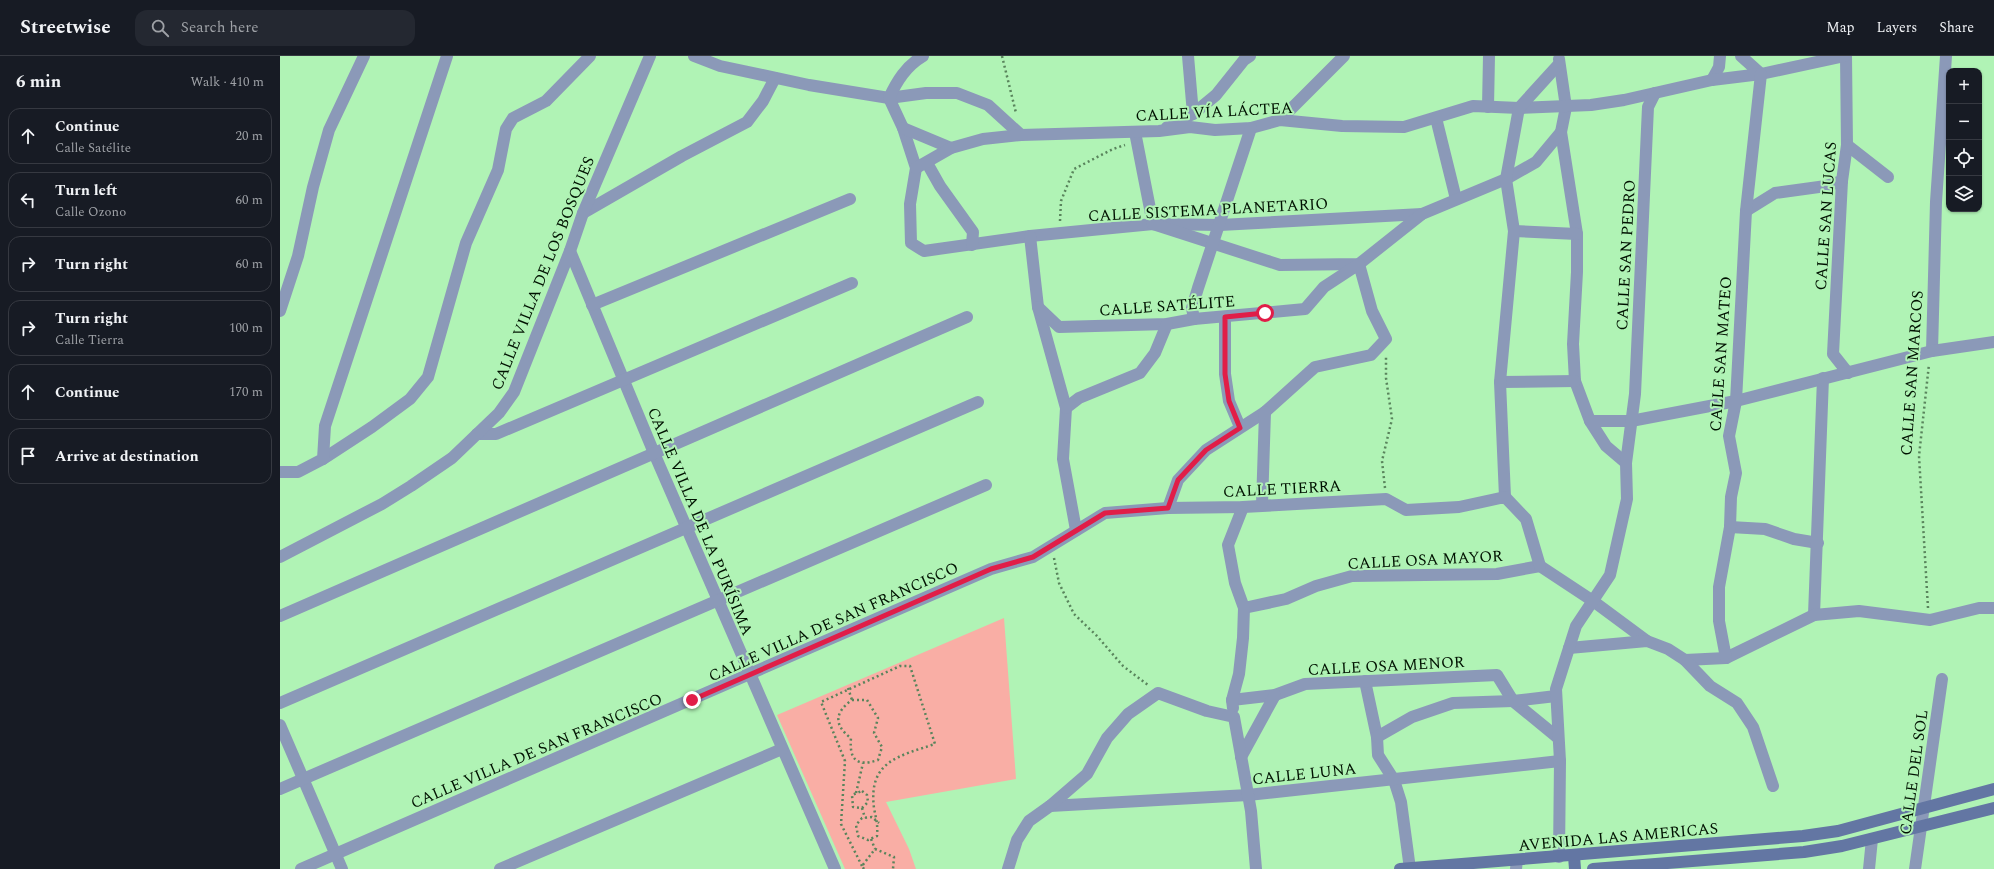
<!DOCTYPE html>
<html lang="en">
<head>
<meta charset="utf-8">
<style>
  body { margin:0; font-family:Spectral,serif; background:#242831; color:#f1f3f6 }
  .controls { position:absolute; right:12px; top:12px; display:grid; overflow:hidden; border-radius:8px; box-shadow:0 1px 3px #0004 }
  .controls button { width:36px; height:36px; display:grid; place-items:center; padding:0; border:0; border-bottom:1px solid #363941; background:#171b24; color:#f1f3f6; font:20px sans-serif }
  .stop { position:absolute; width:12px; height:12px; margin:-9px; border:3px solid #e11d48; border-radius:50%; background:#fff }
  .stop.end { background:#e11d48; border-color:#fff; box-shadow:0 1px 4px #0008 }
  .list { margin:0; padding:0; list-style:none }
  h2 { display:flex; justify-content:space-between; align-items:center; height:52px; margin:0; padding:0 16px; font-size:17px }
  h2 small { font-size:13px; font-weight:400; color:#9ea1a6 }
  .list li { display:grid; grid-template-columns:26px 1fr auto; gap:12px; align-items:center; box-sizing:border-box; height:56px; margin:0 8px 8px; padding:0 8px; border:1px solid #363941; border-radius:12px }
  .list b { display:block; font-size:15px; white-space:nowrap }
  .list p { margin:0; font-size:13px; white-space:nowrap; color:#9ea1a6 }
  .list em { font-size:13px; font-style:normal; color:#9ea1a6 }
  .icon { flex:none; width:22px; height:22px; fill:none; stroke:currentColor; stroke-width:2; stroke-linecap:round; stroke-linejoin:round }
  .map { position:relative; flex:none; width:1714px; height:813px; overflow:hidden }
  header { display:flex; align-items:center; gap:24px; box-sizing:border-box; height:56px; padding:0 20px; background:#171b24; border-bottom:1px solid #363941 }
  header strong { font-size:19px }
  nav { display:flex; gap:22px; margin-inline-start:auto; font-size:14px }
  .search { width:280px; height:36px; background:#242831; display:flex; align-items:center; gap:10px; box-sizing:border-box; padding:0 14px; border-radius:12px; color:#9ea1a6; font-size:15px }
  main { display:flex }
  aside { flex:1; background:#171b24 }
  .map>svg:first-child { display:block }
  .green { fill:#f9aea5 }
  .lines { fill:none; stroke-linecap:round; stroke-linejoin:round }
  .path { stroke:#59845c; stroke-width:2.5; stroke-dasharray:2 3; stroke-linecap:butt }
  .street { stroke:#8b99b8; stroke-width:12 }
  .secondary { stroke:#6376a3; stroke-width:12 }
  .route { stroke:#e11d48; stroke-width:5 }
  .labels { text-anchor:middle; stroke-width:4; stroke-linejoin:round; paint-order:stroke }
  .street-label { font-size:16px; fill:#001201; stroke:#b0f3b5 }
</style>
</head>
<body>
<header>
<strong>Streetwise</strong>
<div class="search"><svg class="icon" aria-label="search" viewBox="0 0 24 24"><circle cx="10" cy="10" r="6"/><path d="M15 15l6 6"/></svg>Search here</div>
<nav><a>Map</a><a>Layers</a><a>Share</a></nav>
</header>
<main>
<aside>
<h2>6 min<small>Walk · 410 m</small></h2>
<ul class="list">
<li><svg class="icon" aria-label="ahead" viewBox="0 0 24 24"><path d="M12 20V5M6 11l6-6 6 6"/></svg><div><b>Continue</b><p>Calle Satélite</p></div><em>20 m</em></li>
<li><svg class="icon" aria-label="left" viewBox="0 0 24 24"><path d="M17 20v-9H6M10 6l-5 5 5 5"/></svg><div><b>Turn left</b><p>Calle Ozono</p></div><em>60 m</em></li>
<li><svg class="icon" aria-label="right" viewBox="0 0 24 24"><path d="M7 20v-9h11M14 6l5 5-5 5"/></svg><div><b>Turn right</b></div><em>60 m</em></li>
<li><svg class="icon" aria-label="right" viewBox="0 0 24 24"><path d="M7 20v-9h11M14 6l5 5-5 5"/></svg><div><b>Turn right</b><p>Calle Tierra</p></div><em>100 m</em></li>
<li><svg class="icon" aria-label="ahead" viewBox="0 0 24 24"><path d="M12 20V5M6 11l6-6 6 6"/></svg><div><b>Continue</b></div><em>170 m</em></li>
<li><svg class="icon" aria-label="arrive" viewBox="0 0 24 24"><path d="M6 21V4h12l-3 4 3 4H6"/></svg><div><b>Arrive at destination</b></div></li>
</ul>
</aside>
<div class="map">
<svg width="1714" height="813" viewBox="0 0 1714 813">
  <rect width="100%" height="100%" fill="#b0f3b5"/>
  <path class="green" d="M 724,562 L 736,723 L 606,746 L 629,793 L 636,813 L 565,813 L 497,659 Z"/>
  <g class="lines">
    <g class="path">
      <path d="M 722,0 L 736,57"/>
      <path d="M 780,165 L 781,145 L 794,113 L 833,93 L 845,89"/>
      <path d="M 1105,432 L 1102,405 L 1112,363 L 1106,322 L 1106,301"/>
      <path d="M 774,502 L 779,527 L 794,558 L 817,580 L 843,610 L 868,629"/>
      <path d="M 1648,552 L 1639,400 L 1649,308"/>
      <path d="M 568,632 L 572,644"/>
      <path d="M 572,644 L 587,644 L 598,662 L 594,677 L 602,691 L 598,704 C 577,711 569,704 571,682 C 553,669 555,656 572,644 Z"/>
      <path d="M 582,735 L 587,739 L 588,746 L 582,752 L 573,751 L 572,739 Z"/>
      <path d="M 576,737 L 583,707"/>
      <path d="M 582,752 L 585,762"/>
      <path d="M 591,783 L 595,793"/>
      <path d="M 582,810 L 561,768 L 565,705 L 541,646 L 620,610 L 630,610 L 655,688 C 619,700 588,705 594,752 C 596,763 598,768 597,780 L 588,784 L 578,780 L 576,769 L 582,762 L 592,761 L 599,767"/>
      <path d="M 584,813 L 582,810 L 595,793 L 614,801 L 613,813"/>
    </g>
    <g class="street">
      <path d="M 414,0 L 440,10 L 529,29 L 609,42 L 646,37 L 677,37 L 708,49 L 741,79"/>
      <path d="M 643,0 C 626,10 617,25 609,42 L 623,72 L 636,112 L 630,148 L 631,187 L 644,195 L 750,180 L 873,168 L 940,169 L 1142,158"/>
      <path d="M 908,0 L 913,58"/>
      <path d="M 1461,0 L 1481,18"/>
      <path d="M 1566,0 L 1567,89 L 1562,125 L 1553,298 L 1568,317"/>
      <path d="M 1279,3 L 1286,51 L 1281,76 L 1297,178 L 1297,216 L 1293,288 L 1295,325 L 1310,365 L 1326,390 L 1346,407"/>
      <path d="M 1432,24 L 1439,11 L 1440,0"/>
      <path d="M 1208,51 L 1209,0"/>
      <path d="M 1156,62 L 1176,143"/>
      <path d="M 1000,64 L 1064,0"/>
      <path d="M 887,71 L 913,58 L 936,39 L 964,4 L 970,0"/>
      <path d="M 623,72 L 671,92"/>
      <path d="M 855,76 L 873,168 L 1000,209 L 1079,208 L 1142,158 L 1226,123 L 1256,106 L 1281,76"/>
      <path d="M 1567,89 L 1608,121"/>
      <path d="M 647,107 L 660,130 L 693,176 L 692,189"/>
      <path d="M 636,112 L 671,92 L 703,83 L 741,79 L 879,75 L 910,71 L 935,74 L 971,72 L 1000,64 L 1062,70 L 1124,71 L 1193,50 L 1239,52 L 1311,49 L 1344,44 L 1432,24 L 1481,18 L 1565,0"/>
      <path d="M 1466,155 L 1495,137 L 1546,130 L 1562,125"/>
      <path d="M 303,157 L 402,100 L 467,66 L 483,45 L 495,22"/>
      <path d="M 1234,175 L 1297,178"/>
      <path d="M 750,180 L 758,251 L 786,352 L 783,403 L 796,474"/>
      <path d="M 290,195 L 374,397 L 555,813"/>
      <path d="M 312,249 L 570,143"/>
      <path d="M 758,251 L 779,271 L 887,268 L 914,263 L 1025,253 L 1044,231 L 1079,208 L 1092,255 L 1106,283 L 1091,299 L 1035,311 L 985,356 L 926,394 L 898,424 L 888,452"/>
      <path d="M 0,255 L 18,200 L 33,131 L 49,74 L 84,0"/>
      <path d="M 945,261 L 945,318 L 949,345 L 960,371"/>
      <path d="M 914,263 L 912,252 L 918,232 L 971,72"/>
      <path d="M 1652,295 L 1656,146 L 1666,0"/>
      <path d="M 1220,326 L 1295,325"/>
      <path d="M 786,352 L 799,342 L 860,317 L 875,297 L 887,268"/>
      <path d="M 1310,365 L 1351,365 L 1456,345 L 1652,295 L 1714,286"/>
      <path d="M 197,378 L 216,378 L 572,227"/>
      <path d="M 43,403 L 92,371 L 130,343 L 148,321 L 186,187 L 218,114 L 226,73 L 233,62 L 266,45 L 310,0"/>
      <path d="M 0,416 L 18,416 L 43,403 L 45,370 L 167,0"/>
      <path d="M 1225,441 L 1220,326 L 1234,175 L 1226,123 L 1239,52 L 1279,8"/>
      <path d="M 982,449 L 985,356"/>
      <path d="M 1450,471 L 1485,473 L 1514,483 L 1538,487"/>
      <path d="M 0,501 L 102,448 L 131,430 L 172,402 L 219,357 L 234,336 L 290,195 L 303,157 L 370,0"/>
      <path d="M 1260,510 L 1313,545 L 1367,585"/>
      <path d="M 964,552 L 1006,543 L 1036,530 L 1072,520 L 1217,518 L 1260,510"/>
      <path d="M 1534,559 L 1543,322"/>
      <path d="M 0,560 L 687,261"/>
      <path d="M 1289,592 L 1367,585 L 1388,593 L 1405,604 L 1446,602 L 1534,559 L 1579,555 L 1650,564 L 1699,552 L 1714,552"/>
      <path d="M 1446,602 L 1439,565 L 1439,531 L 1450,471 L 1451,441 L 1456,417 L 1449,380 L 1456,345 L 1466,155 L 1481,18"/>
      <path d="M 1405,604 L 1430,630 L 1457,647 L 1473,671 L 1493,730"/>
      <path d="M 1085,625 L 1097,681 L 1098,699 L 1114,724 L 1121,746 L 1130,813"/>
      <path d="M 952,644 L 995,639 L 1025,628 L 1217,619 L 1233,645 L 1277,681"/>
      <path d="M 0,647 L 698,346"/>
      <path d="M 953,652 L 952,644 L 959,618 L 963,582 L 964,552 L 955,527 L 948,489 L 963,451"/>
      <path d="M 0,669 L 62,813"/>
      <path d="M 1097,681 L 1132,661 L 1173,647 L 1233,645 L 1276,640"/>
      <path d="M 961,701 L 995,639"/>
      <path d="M 0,733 L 706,429"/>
      <path d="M 770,750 L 968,739 L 1280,705"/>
      <path d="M 1279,801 L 1280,705 L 1276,633 L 1296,570 L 1330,519 L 1347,443 L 1346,407 L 1355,338 L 1368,51 L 1375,37"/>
      <path d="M 21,813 L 711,513 L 753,501 L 825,457 L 888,452 L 963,451 L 1106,443 L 1126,454 L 1179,451 L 1225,441 L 1246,463 L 1260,510"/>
      <path d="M 220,813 L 502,693"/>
      <path d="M 728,813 L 737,784 L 749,765 L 770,750 L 807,718 L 827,682 L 848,658 L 878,637 L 927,655 L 954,661 L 971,755 L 976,813"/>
      <path d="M 1236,813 L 1237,804"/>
      <path d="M 1589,813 L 1592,783"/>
      <path d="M 1635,813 L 1662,623"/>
    </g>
    <g class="secondary">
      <path d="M 1294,800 L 1295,813"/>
      <path d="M 1120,813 L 1523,780 L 1558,775 L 1714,733"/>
      <path d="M 1313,813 L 1524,796 L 1562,790 L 1714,752"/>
    </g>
  </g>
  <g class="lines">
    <path class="route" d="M 412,644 L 711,513 L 753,501 L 825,457 L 888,452 L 898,424 L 926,394 L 960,372 L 949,345 L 945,318 L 945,261 L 985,257"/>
  </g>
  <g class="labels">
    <g class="street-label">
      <text transform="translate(934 55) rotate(-3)" y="6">CALLE VÍA LÁCTEA</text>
      <text transform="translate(928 153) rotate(-3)" y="6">CALLE SISTEMA PLANETARIO</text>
      <text transform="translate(1545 160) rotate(-86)" y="6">CALLE SAN LUCAS</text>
      <text transform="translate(1345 199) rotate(-87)" y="6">CALLE SAN PEDRO</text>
      <text transform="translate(262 217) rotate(-68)" y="6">CALLE VILLA DE LOS BOSQUES</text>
      <text transform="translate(887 249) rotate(-4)" y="6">CALLE SATÉLITE</text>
      <text transform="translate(1440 298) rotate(-86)" y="6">CALLE SAN MATEO</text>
      <text transform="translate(1631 317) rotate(-86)" y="6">CALLE SAN MARCOS</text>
      <text transform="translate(1002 432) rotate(-3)" y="6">CALLE TIERRA</text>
      <text transform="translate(421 465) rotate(67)" y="6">CALLE VILLA DE LA PURÍSIMA</text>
      <text transform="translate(1145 503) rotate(-3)" y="6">CALLE OSA MAYOR</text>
      <text transform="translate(553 565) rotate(-24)" y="6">CALLE VILLA DE SAN FRANCISCO</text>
      <text transform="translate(1106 609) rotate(-3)" y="6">CALLE OSA MENOR</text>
      <text transform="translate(256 694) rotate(-23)" y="6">CALLE VILLA DE SAN FRANCISCO</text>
      <text transform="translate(1633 716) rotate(-82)" y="6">CALLE DEL SOL</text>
      <text transform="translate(1024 717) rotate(-6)" y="6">CALLE LUNA</text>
      <text transform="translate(1338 780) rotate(-5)" y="6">AVENIDA LAS AMERICAS</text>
    </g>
  </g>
</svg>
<div class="controls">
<button>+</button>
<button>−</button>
<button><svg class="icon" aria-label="locate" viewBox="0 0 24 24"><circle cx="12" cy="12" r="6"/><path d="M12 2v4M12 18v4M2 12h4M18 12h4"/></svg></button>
<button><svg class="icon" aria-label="layers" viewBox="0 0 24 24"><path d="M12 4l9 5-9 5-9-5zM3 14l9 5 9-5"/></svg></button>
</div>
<div class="stop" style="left:985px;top:257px"></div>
<div class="stop end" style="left:412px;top:644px"></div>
</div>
</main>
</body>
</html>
